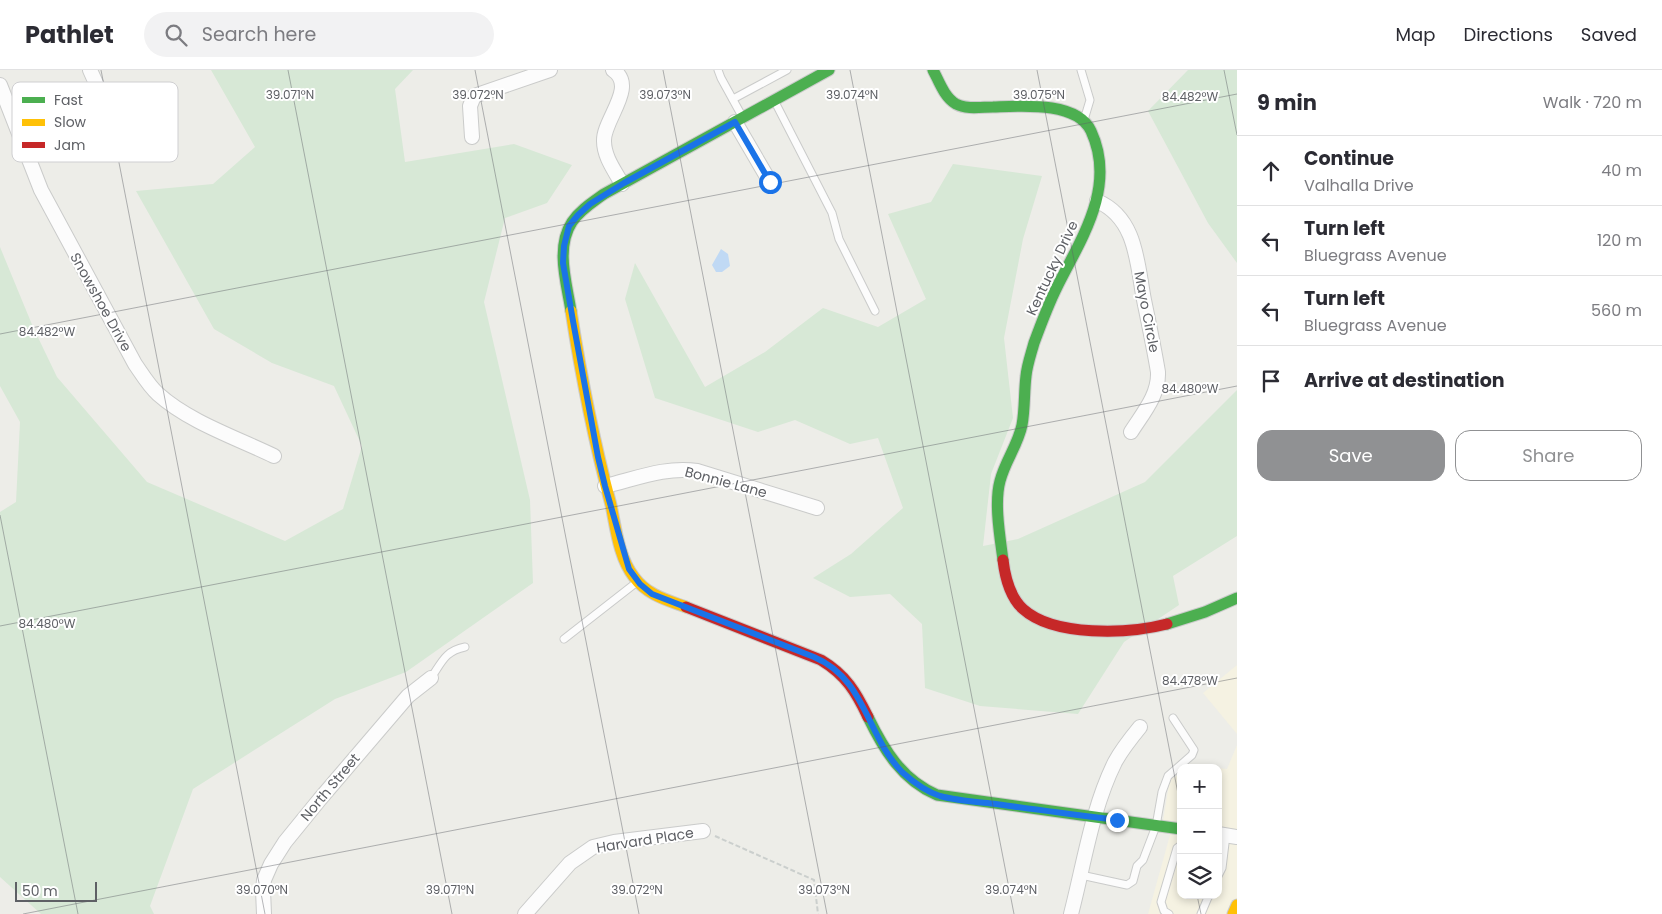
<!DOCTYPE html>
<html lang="en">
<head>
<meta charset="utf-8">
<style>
  body { margin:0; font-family:Poppins,sans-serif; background:#f2f2f3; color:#2b2b33 }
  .controls { position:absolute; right:15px; bottom:15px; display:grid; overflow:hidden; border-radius:10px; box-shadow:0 2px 8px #0003 }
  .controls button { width:45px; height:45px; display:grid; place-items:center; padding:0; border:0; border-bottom:1px solid #e1e1e2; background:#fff; color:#2b2b33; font:25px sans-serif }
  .scale { position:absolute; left:15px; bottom:12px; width:82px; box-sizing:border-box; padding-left:5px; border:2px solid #5e6065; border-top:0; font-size:14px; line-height:18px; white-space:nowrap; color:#5e6065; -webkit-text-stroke:4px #fff; paint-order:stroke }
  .stop { position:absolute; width:15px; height:15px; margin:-11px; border:4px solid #1a73e8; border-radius:50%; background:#fff }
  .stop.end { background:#1a73e8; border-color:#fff; box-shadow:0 1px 5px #0008 }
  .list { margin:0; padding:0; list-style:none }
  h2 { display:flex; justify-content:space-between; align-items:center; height:65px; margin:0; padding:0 20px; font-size:21px }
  h2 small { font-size:16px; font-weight:400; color:#7c7c81 }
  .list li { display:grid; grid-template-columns:32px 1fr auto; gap:15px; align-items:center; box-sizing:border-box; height:70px; padding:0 20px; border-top:1px solid #e1e1e2 }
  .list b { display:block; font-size:19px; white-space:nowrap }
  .list p { margin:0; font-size:16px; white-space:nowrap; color:#7c7c81 }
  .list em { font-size:16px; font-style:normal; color:#7c7c81 }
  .actions { display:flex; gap:10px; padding:15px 20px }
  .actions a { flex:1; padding:11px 0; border:1px solid #909193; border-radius:15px; text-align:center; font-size:18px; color:#909193 }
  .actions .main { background:#909193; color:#fff }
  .icon { flex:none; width:28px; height:28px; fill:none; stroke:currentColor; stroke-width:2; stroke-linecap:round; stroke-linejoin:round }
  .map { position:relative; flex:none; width:1237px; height:844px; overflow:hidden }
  header { display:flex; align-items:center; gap:30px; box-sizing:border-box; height:70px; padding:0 25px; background:#fff; border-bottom:1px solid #e1e1e2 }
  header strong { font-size:24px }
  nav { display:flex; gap:28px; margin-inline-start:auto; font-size:18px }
  .search { width:350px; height:45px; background:#f2f2f3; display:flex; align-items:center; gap:12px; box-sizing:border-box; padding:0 18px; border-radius:28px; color:#7c7c81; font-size:19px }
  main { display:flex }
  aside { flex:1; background:#fff }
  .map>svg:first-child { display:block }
  .commercial { fill:#f5f2e2 }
  .green { fill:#d7e8d6 }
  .water { fill:#c0d9f4 }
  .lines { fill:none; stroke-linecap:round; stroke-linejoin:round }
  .lane-casing { stroke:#cacbca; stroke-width:9 }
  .street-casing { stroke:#cacbca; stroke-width:16 }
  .fast-casing { stroke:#cbcbcb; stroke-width:13 }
  .slow-casing { stroke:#cbcbcb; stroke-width:13 }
  .jam-casing { stroke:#cbcbcb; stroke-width:13 }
  .path { stroke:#cbcfcd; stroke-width:2; stroke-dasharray:5 2.5; stroke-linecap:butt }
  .lane { stroke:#fcfcfc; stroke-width:7 }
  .street { stroke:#fcfcfc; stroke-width:14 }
  .fast { stroke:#4caf50; stroke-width:11 }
  .slow { stroke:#ffc107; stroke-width:11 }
  .jam { stroke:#c62828; stroke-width:11 }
  .route { stroke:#1a73e8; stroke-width:6 }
  .ticks { fill:none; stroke:#5e6065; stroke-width:1; stroke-opacity:0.45 }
  .labels { text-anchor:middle; stroke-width:4; stroke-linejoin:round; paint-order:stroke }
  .street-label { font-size:14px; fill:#5e6065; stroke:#fff }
  .key { fill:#fff; stroke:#cfcfd1; stroke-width:1 }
  .key-label { font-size:14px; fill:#5e6065 }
  .ticks-label { font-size:12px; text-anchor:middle; fill:#5e6065; stroke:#fff; stroke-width:4; stroke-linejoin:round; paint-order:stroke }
</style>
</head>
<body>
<header>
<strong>Pathlet</strong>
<div class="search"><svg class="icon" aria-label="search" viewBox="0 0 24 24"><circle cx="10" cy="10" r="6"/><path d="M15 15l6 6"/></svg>Search here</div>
<nav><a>Map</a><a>Directions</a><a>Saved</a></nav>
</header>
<main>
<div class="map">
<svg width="1237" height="844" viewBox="0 0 1237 844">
  <rect width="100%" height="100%" fill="#edede8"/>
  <g class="commercial">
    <path d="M 1237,595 L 1237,664 L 1203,623 Z"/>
    <path d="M 1237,675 L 1237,835 L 1233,844 L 1148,844 L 1172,758 L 1162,757 L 1170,709 L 1181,704 L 1181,825 L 1218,825 L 1218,698 L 1227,699 Z"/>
  </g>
  <g class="green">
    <path d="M 211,0 L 413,0 L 395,19 L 405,92 L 514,74 L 572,95 L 547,133 L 505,148 L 484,232 L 530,430 L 533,513 L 406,602 L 335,629 L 193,719 L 150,836 L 154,844 L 41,844 L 0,807 L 0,442 L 16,432 L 20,352 L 0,316 L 0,177 L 33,257 L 57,307 L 147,412 L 285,471 L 343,439 L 362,376 L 334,316 L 272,293 L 214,259 L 136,121 L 213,114 L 255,77 Z"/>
    <path d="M 1188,0 L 1237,0 L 1237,193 L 1208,153 L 1148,41 Z"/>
    <path d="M 953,94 L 1042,106 L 1023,169 L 1004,268 L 1013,348 L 991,404 L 983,476 L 1018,469 L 1145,412 L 1237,320 L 1237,466 L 1173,506 L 1179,535 L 1124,572 L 1078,644 L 980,636 L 925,618 L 922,554 L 890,524 L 850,527 L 813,508 L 851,484 L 903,438 L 878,368 L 850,374 L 795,350 L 758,362 L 655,328 L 625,229 L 635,193 L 705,317 L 765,282 L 823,238 L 878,257 L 926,229 L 888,144 L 931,132 Z"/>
  </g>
  <path class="water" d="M 721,179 L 728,184 L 730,196 L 722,202 L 716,202 L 712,195 Z"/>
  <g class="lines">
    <g class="lane-casing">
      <g id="lane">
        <path d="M 718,0 L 721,8 L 743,48"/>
        <path d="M 1081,0 L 1090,30 L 1084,50"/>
        <path d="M 733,29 L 787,0"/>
        <path d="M 775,32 L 832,143 L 839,169 L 875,241"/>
        <path d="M 564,569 L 637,512"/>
        <path d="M 431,608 C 442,592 445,581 465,577"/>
        <path d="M 1081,805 L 1127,815 L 1133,811 L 1137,796 L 1143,790 L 1156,756 L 1162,722 L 1168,706 L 1192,685 L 1194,680 L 1173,648"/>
        <path d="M 1218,806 L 1222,798 L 1226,765"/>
        <path d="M 1169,844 L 1164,841 L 1161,832 L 1177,778 L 1181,775"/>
        <path d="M 1201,844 L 1209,825"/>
      </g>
    </g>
    <g class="street-casing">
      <g id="street">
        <path d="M 90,0 L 104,31 L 113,61 L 122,79"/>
        <path d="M 613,0 C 638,16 603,50 604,71 C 604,87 615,101 622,114"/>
        <path d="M 0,15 L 41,120 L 135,294 C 142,304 149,316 158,324 C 189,352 237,368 274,386"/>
        <path d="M 735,52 L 770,112"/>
        <path d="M 472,67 L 470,36 L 474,26 L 550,0"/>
        <path d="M 1097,131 C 1137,148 1137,194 1144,230 C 1149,254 1154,278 1158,302 C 1159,325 1143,343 1131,362"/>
        <path d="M 605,416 C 635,409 666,396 697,401 L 817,438"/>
        <path d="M 1218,764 L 1237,767"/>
        <path d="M 264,844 L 263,820 L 264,810 L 271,794 L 285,772 L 320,729 L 408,626 L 431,608"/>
        <path d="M 525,844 L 570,793 L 593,777 L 614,772 L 703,761"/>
        <path d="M 1071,844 C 1084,794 1092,738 1115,692 C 1122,679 1131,668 1140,657"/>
      </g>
    </g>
    <g class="fast-casing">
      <g id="fast">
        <path d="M 933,0 C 939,11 944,27 956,34 C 967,40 982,37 993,37 C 1021,36 1077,31 1091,61 C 1117,117 1081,169 1057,217 C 1048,235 1041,254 1034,273 C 1031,284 1027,295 1026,306 C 1024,322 1025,339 1022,355 C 1018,375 1005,391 1000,411 C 994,433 1000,467 1003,490"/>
        <path d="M 571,241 C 567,214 555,178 572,152 C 580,140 593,132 604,124 L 829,0"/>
        <path d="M 1167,554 L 1205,542 L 1237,528"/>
        <path d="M 868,647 C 884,680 902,710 937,725 L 1181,759"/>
      </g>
    </g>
    <g class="slow-casing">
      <g id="slow">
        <path d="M 571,241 C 581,306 594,371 611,435 C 616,459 619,488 634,507 C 647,525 667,530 686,537"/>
        <path d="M 1233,844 L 1237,835"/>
      </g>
    </g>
    <g class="jam-casing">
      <g id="jam">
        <path d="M 1003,490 C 1005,507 1010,527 1023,539 C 1054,567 1128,564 1167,554"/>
        <path d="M 686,537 L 821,590 C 846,605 856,622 868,647"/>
      </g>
    </g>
    <path class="path" d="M 715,766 L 814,810 L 818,844"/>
    <use href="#lane" class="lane"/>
    <use href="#street" class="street"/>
    <use href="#fast" class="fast"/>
    <use href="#slow" class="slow"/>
    <use href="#jam" class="jam"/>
  </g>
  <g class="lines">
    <path class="route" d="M 770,112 L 735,52 L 624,113 L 590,134 L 578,145 L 569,156 L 564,176 L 563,193 L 573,251 L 598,387 L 605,416 L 629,499 L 640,514 L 652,524 L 814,587 C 866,609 866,665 902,702 C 912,711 927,722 940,726 C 958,731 978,732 996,734 C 1037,740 1077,745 1117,750"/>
  </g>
  <path class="ticks" d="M 101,0 L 265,844M 288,0 L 452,844M 475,0 L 639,844M 663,0 L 827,844M 850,0 L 1014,844M 1037,0 L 1181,739M 1224,0 L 1237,65M 0,264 L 1237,24M 0,445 L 78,844M 0,556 L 1237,316M 1197,825 L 1201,844M 23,844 L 1237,608"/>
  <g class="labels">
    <g class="street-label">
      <text transform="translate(1052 198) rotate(-65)" y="5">Kentucky Drive</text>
      <text transform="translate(101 232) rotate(61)" y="5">Snowshoe Drive</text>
      <text transform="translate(1147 242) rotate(79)" y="5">Mayo Circle</text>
      <text transform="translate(726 412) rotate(15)" y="5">Bonnie Lane</text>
      <text transform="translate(330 717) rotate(-50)" y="5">North Street</text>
      <text transform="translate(645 770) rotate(-9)" y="5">Harvard Place</text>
    </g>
  </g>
  <rect x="12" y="12" width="166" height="80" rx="8" class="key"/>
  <rect x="22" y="27" width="23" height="6" fill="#4caf50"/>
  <rect x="22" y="49" width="23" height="7" fill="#ffc107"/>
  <rect x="22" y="72" width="23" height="6" fill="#c62828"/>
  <g class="key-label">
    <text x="54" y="35">Fast</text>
    <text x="54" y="57">Slow</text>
    <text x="54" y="80">Jam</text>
  </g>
  <g class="ticks-label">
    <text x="290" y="29">39.071°N</text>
    <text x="478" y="29">39.072°N</text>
    <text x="665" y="29">39.073°N</text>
    <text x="852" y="29">39.074°N</text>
    <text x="1039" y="29">39.075°N</text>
    <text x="1190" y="31">84.482°W</text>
    <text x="47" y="266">84.482°W</text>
    <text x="1190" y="323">84.480°W</text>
    <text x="47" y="558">84.480°W</text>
    <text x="1190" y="615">84.478°W</text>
    <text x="262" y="824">39.070°N</text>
    <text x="450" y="824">39.071°N</text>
    <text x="637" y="824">39.072°N</text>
    <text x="824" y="824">39.073°N</text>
    <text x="1011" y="824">39.074°N</text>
  </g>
</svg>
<div class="controls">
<button>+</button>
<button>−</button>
<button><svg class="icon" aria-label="layers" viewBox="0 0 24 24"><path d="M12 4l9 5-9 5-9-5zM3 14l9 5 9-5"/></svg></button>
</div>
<div class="scale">50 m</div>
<div class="stop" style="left:770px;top:112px"></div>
<div class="stop end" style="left:1117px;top:750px"></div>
</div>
<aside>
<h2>9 min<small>Walk · 720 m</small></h2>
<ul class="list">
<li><svg class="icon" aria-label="ahead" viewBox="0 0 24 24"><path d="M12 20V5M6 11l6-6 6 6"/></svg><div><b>Continue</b><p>Valhalla Drive</p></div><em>40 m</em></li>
<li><svg class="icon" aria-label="left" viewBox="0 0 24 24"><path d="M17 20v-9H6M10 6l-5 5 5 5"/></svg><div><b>Turn left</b><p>Bluegrass Avenue</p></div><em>120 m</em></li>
<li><svg class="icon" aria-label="left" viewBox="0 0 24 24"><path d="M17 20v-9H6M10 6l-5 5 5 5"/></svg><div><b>Turn left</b><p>Bluegrass Avenue</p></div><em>560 m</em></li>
<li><svg class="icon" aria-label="arrive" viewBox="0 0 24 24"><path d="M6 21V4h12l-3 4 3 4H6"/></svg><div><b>Arrive at destination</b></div></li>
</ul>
<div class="actions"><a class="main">Save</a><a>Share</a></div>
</aside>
</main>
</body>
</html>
